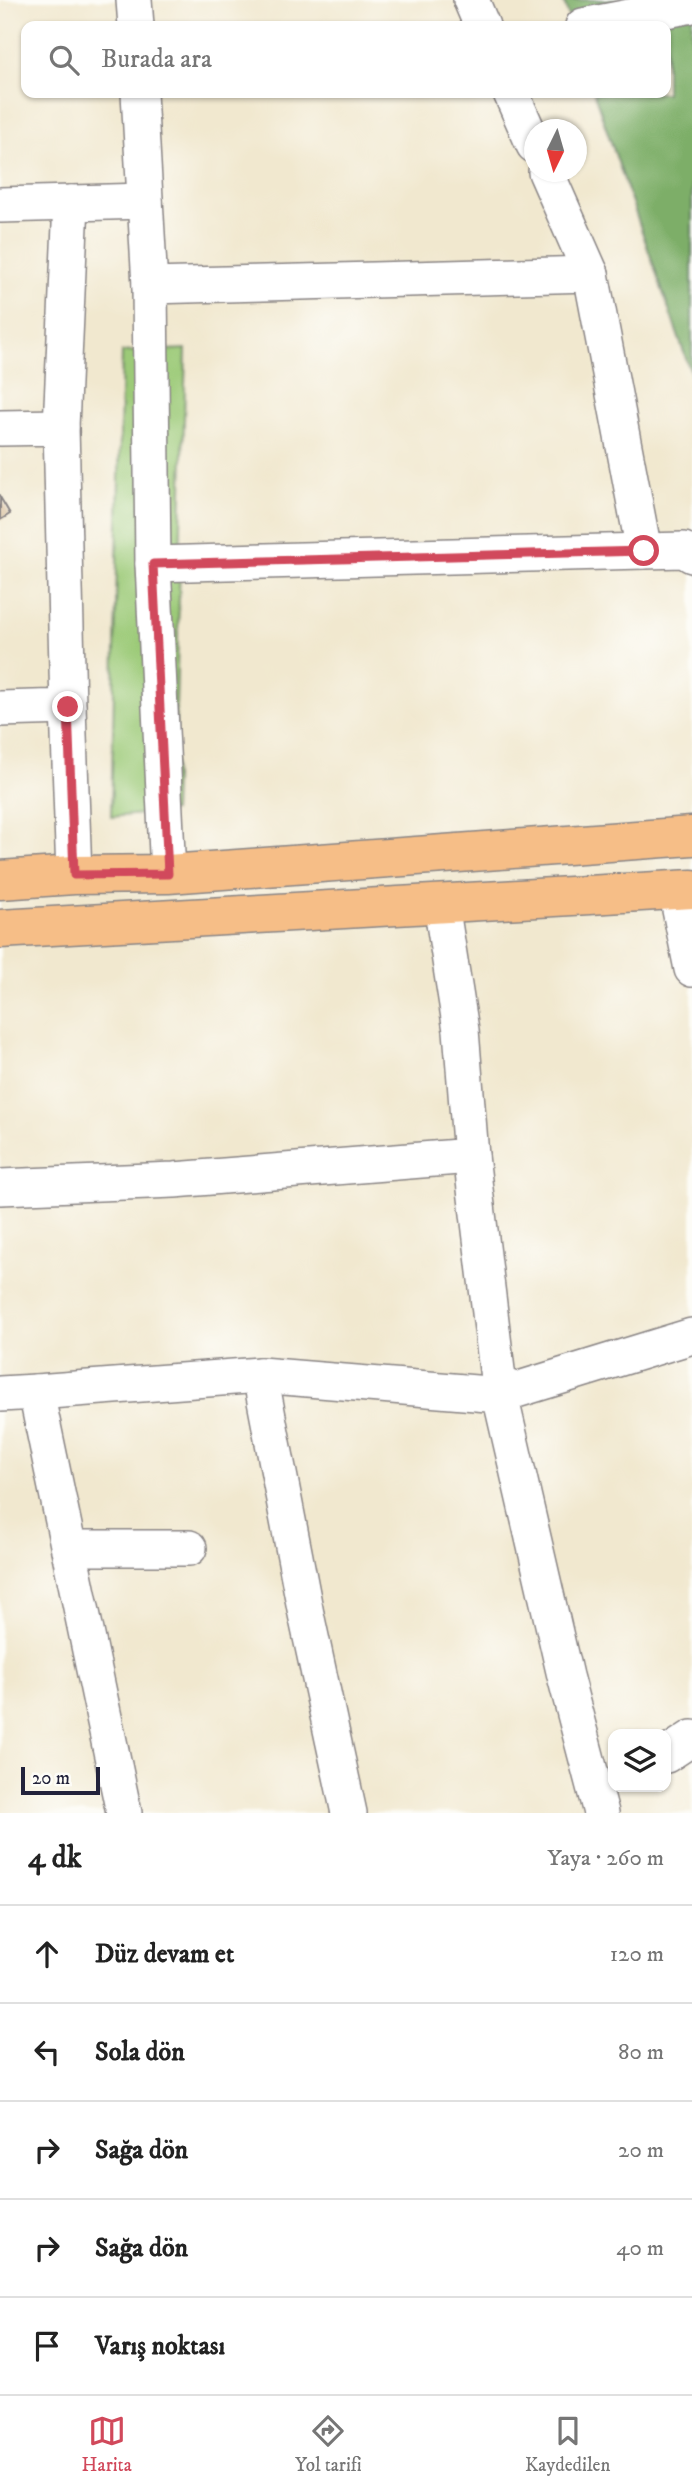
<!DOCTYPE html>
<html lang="tr">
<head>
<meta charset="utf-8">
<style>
  body { margin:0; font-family:"IM FELL DW Pica",serif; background:#f2f2f2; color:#222 }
  .controls { position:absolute; right:21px; bottom:21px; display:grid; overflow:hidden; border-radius:14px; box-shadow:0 2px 5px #0004 }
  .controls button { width:63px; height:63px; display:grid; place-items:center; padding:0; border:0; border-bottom:2px solid #e0e0e0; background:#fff; color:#222; font:35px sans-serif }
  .compass { position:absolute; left:524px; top:119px; width:63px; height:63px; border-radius:50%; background:#fff; box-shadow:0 2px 5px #0004; rotate:185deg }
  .scale { position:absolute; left:21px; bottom:18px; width:79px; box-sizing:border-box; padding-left:7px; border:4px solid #22223b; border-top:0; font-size:19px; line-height:24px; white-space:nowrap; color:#22223b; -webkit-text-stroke:5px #fdfcf7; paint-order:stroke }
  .stop { position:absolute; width:21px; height:21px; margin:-16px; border:5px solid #d1495b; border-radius:50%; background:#fff }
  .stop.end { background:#d1495b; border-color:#fff; box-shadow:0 2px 7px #0008 }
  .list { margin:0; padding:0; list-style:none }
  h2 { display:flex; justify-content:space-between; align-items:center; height:91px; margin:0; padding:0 28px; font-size:30px }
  h2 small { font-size:23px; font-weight:400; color:#767676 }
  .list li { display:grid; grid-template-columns:46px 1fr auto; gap:21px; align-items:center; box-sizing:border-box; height:98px; padding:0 28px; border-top:2px solid #e0e0e0 }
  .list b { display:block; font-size:26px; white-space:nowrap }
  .list em { font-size:23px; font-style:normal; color:#767676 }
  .icon { flex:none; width:38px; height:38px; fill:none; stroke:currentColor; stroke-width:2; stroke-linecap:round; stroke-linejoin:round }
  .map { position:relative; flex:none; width:692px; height:1813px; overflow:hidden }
  .search { position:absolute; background:#fff; box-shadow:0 2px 5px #0004; left:21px; right:21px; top:21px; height:77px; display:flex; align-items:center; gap:18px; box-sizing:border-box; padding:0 24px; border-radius:14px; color:#767676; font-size:26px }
  .sheet { height:581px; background:#fff }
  nav { display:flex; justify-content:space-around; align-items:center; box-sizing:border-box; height:98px; border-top:2px solid #e0e0e0; background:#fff; font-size:19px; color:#767676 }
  nav a { display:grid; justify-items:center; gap:4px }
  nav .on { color:#d1495b }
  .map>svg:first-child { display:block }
  .green { fill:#9cca78; stroke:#5f765a; stroke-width:2 }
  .forest { fill:#7dae68; stroke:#506852; stroke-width:2 }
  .building { fill:#d0b28a }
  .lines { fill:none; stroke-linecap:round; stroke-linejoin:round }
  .minor-casing { stroke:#8a8585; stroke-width:38 }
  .major-casing { stroke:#8a8585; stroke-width:41 }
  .minor { stroke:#fff; stroke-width:35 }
  .major { stroke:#f6be87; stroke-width:38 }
  .route { stroke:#d1495b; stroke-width:9 }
</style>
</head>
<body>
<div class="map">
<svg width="692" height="1813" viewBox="0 0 692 1813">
  <rect width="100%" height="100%" fill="#fdfcf7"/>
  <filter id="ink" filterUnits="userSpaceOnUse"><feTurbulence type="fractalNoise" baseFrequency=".0143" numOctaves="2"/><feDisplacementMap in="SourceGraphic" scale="14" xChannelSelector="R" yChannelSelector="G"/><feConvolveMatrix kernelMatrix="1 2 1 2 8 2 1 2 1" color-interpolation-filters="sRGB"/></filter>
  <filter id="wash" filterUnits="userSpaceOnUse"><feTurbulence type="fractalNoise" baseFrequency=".00686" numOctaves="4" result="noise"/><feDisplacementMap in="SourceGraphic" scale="28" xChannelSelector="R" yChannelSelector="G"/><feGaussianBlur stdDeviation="1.57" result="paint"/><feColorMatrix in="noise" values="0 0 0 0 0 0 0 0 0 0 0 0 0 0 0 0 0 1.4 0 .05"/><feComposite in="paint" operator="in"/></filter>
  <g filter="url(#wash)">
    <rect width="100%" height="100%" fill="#f1e8cf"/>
    <path class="green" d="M 186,349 L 173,811 L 111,817 L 122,352 Z"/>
    <path class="forest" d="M 563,0 L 692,0 L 692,376 L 594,93 L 666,93 L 666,26 L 572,26 Z"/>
    <g id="blocks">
      <path class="building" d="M 0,497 L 10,514 L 0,520 Z"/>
    </g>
  </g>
  <g filter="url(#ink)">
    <use href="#blocks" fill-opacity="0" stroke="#8a8585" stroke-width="2"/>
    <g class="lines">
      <g class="minor-casing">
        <g id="minor">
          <path d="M 134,0 L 136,26"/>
          <path d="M 471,0 L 482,26"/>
          <path d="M 583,26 L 692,5"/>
          <path d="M 139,93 L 150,286 L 153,564 L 168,874"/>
          <path d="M 511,93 L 534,145"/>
          <path d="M 546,172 L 591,274 L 644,551 L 684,550 L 692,555"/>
          <path d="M 0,205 L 145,201"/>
          <path d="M 150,286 L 591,274"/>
          <path d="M 61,427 L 71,203"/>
          <path d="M 0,428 L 61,427 L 68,707 L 0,709"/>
          <path d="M 153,564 L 644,551"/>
          <path d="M 68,707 L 74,875"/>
          <path d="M 676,890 L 692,969"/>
          <path d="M 441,904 L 461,1030 L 471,1156 L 500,1395 L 565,1676 L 601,1813"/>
          <path d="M 0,1187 L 174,1180 L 471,1156"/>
          <path d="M 260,1375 L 306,1614 L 349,1813"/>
          <path d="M 36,1392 L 260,1375 L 500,1395 L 692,1336"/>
          <path d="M 0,1394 L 36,1392 L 124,1813"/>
          <path d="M 69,1548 L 189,1548"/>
          <path d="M 666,1755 L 692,1738"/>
        </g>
      </g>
      <g class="major-casing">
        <g id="major">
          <path d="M 0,880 L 74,875 L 168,874 L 692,836"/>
          <path d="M 0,929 L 692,889"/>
        </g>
      </g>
      <use href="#minor" class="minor"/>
      <use href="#major" class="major"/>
    </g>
  </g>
  <g class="lines" filter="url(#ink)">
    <path class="route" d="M 68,707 L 74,875 L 168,874 L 153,564 L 644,551"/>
  </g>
</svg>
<div class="controls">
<button><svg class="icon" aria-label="layers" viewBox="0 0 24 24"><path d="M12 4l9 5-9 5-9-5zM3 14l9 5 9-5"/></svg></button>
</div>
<svg class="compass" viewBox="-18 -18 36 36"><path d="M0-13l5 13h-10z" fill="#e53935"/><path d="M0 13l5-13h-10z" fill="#767676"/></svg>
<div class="scale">20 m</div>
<div class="stop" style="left:644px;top:551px"></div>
<div class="stop end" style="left:68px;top:707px"></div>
<div class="search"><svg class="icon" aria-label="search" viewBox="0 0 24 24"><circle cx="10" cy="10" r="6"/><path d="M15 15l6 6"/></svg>Burada ara</div>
</div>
<section class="sheet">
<h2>4 dk<small>Yaya · 260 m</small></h2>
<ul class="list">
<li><svg class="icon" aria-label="ahead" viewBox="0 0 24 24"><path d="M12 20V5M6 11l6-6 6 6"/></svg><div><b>Düz devam et</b></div><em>120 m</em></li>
<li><svg class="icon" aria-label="left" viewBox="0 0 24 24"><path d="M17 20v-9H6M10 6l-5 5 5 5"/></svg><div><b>Sola dön</b></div><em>80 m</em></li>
<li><svg class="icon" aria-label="right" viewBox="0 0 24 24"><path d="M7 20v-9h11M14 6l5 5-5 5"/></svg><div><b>Sağa dön</b></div><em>20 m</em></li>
<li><svg class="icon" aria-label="right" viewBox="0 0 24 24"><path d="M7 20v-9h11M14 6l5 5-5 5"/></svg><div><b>Sağa dön</b></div><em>40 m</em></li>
<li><svg class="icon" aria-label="arrive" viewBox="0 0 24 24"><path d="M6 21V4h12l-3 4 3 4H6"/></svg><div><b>Varış noktası</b></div></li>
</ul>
</section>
<nav>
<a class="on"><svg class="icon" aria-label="map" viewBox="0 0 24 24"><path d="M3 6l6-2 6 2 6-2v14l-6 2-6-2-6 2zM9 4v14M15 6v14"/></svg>Harita</a>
<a><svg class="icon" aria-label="directions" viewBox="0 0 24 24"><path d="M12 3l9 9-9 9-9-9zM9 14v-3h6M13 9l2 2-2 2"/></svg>Yol tarifi</a>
<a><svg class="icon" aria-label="saved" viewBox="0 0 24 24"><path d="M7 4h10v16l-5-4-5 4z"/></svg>Kaydedilen</a>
</nav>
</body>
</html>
